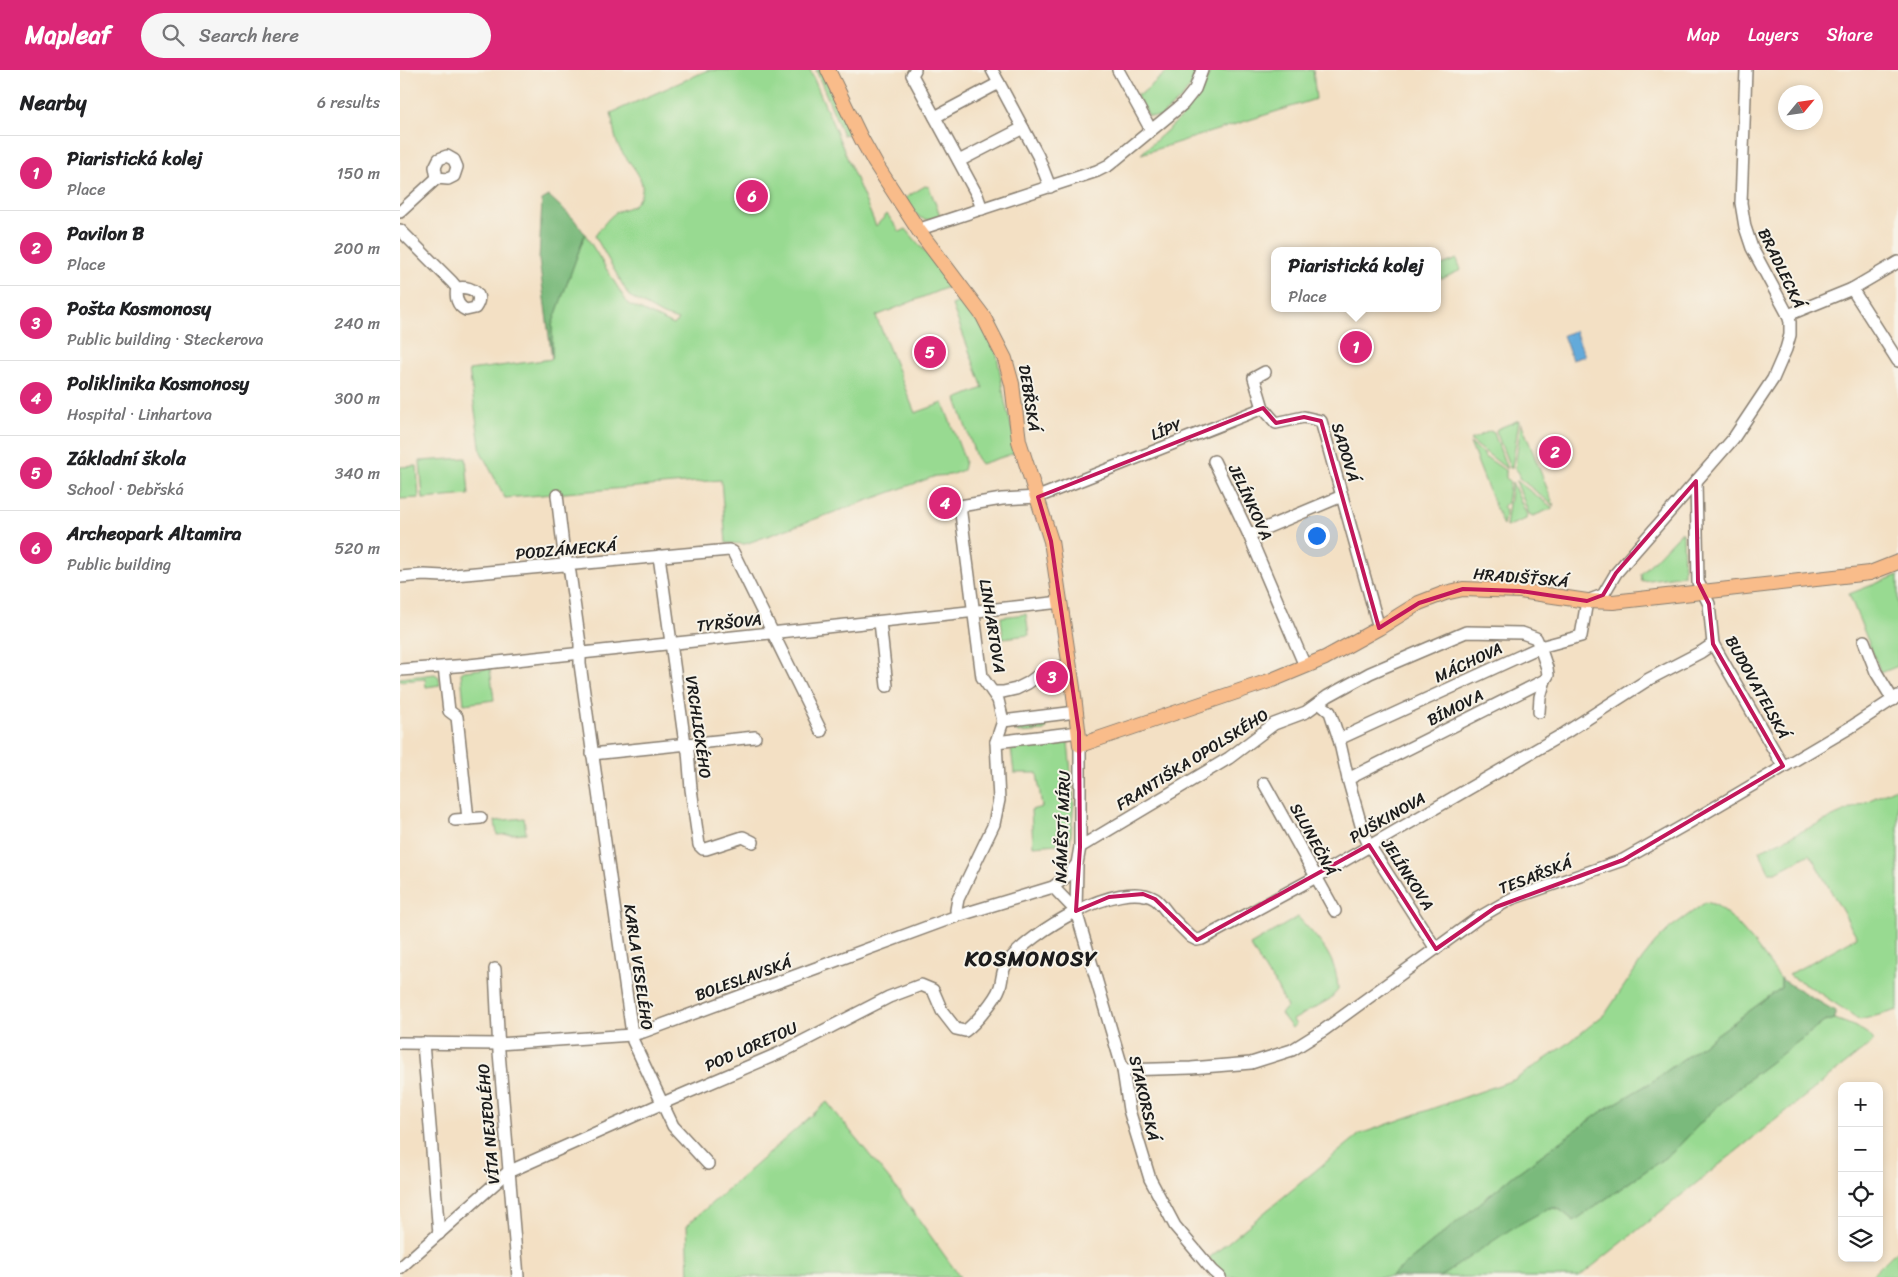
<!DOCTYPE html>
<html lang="en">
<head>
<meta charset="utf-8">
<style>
  body { margin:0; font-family:Sriracha,sans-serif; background:#f6f6f6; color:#202124 }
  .controls { position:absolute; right:15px; bottom:15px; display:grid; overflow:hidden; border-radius:10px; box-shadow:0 2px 8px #0003 }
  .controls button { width:45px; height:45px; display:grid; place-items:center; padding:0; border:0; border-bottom:1px solid #e0e0e0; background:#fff; color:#202124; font:25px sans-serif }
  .compass { position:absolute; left:1378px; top:15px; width:45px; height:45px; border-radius:50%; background:#fff; box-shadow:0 2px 8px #0003; rotate:61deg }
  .you { position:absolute; left:916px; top:465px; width:18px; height:18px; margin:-12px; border:4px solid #fff; border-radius:50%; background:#1a73e8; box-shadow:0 0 0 8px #1a73e833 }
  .badge { display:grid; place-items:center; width:32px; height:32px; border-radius:50%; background:#db2777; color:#fff; font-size:16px; font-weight:700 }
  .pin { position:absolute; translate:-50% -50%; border:2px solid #fff; box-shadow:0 1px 5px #0006 }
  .popup { position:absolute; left:871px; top:177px; width:170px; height:65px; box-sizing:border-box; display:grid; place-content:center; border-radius:10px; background:#fff; filter:drop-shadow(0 1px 4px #0005); font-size:16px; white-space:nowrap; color:#757577 }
  .popup b { font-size:19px; color:#202124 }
  .popup::after { content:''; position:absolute; left:50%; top:100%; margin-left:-10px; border:10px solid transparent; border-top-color:#fff }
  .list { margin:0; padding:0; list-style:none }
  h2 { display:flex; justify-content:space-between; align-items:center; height:65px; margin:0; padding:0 20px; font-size:21px }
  h2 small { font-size:16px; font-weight:400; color:#757577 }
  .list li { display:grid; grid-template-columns:32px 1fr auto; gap:15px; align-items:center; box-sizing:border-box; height:75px; padding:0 20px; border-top:1px solid #e0e0e0 }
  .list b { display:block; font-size:19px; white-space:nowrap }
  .list p { margin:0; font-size:16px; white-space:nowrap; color:#757577 }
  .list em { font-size:16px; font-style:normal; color:#757577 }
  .icon { flex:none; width:28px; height:28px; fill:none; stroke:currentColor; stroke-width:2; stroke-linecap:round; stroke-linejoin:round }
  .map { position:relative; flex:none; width:1498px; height:1207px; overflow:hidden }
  header { display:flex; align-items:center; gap:30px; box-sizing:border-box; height:70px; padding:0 25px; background:#db2777; color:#fff }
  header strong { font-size:24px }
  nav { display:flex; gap:28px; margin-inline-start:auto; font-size:18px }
  .search { width:350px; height:45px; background:#f6f6f6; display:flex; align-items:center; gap:12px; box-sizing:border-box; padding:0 18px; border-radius:28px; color:#757577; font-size:19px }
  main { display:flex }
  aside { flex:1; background:#fff }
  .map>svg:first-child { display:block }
  .green { fill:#98da91; stroke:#5a7b56 }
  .forest { fill:#7aba7b; stroke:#4b6b4c }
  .water { fill:#64aada; stroke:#40637b }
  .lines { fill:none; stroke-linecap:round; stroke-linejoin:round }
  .minor-casing { stroke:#887e70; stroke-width:14 }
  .major-casing { stroke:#887e70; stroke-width:16 }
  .minor { stroke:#fff; stroke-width:11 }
  .major { stroke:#f9bc8a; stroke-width:14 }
  .marked { fill:none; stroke:#c2185b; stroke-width:4; stroke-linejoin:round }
  .labels { text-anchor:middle; stroke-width:4; stroke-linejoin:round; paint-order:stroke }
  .street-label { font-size:16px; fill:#1c1c1c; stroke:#f7f3e8 }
  .district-label { font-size:21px; font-weight:bold; letter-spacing:1px; fill:#1c1c1c; stroke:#f7f3e8 }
</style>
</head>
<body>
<header>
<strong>Mapleaf</strong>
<div class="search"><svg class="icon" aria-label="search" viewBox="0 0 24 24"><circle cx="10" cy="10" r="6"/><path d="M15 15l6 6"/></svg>Search here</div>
<nav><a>Map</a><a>Layers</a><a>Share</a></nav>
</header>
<main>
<aside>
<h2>Nearby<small>6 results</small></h2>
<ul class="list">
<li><span class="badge">1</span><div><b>Piaristická kolej</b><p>Place</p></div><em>150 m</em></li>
<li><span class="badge">2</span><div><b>Pavilon B</b><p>Place</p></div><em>200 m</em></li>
<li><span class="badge">3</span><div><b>Pošta Kosmonosy</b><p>Public building · Steckerova</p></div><em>240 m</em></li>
<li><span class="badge">4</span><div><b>Poliklinika Kosmonosy</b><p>Hospital · Linhartova</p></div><em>300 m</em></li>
<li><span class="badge">5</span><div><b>Základní škola</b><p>School · Debřská</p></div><em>340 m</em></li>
<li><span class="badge">6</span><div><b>Archeopark Altamira</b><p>Public building</p></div><em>520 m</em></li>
</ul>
</aside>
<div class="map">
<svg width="1498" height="1207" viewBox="0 0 1498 1207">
  <rect width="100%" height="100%" fill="#f7f3e8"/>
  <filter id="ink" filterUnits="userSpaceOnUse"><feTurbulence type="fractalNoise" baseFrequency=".02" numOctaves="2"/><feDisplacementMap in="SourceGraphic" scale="10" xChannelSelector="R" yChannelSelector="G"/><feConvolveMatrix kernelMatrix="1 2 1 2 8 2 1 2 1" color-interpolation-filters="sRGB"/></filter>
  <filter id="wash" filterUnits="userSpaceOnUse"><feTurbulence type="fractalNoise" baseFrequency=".0096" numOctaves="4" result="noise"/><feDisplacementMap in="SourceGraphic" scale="20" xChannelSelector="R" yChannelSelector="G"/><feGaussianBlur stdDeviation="1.12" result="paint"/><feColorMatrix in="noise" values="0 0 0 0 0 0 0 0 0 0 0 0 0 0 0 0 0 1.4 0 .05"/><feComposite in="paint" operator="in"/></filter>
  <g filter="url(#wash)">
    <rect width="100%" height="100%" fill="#f3e0c4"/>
    <g class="green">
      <path d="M 308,0 L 410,0 L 476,156 L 487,144 L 500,162 L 506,159 L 553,215 L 476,246 L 515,343 L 543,333 L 565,391 L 563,400 L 550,405 L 536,406 L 345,474 L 326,473 L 321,410 L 105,428 L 81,382 L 69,300 L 152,289 L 152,255 L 185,164 L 228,234 L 274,255 L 278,250 L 263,245 L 229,226 L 195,166 C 201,158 207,149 215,143 C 223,138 232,139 238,130 C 253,110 224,91 217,73 C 214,64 213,53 211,43 Z"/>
      <path d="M 416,0 L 421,0 L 450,63 L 443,65 Z"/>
      <path d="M 769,0 L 797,0 L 792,14 L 781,29 L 760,47 L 749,46 L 737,27 L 738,23 L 740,25 Z"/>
      <path d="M 810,0 L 913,0 L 916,29 L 741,84 C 767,59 801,36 810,0 Z"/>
      <path d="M 525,116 L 529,117 L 540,145 C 520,157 515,143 505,128 Z"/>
      <path d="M 1057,189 L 1061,200 L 1041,209 L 1037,197 Z"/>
      <path d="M 564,230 L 584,255 L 597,285 L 605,332 L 618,382 L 581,394 L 576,387 L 556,329 L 583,318 L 552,235 Z"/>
      <path d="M 1119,350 L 1112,398 L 1110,398 L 1096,361 L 1097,359 Z"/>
      <path d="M 1121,352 L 1154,436 L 1119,408 L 1119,403 L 1115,398 Z"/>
      <path d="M 1090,361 L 1094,363 L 1107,399 L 1070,370 Z"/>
      <path d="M 1070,373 L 1084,384 L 1085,388 L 1089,389 L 1106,401 L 1106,408 L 1110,412 L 1107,433 L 1103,436 L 1106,441 L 1103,456 Z"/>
      <path d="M 66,388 L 69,425 L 23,429 L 20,391 Z"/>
      <path d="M 17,396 L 19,428 L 0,429 L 0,397 Z"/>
      <path d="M 1116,411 L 1117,411 L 1153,438 L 1133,446 L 1129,444 Z"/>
      <path d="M 1112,412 L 1127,445 L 1126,449 L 1106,457 Z"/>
      <path d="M 1280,463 L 1283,463 L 1284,505 L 1242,511 L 1241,504 Z"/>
      <path d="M 1498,505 L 1498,596 L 1481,603 L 1449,524 Z"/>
      <path d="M 626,544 L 629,565 L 603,568 L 601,547 Z"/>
      <path d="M 90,598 L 94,630 L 64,634 L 61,603 L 64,601 Z"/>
      <path d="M 35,604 L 39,607 L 40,615 L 26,617 L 25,609 L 0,611 L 0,608 Z"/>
      <path d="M 643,652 L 647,657 L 644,661 L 618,663 L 615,659 L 617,655 Z"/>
      <path d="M 668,672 L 674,733 L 670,773 L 633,776 L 631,740 L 642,737 L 637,703 L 614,703 L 611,678 Z"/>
      <path d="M 1498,717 L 1498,940 L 1460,950 L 1409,916 L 1388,905 L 1457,867 L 1410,784 L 1376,802 L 1369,802 L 1359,781 Z"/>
      <path d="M 124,748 L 126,763 L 97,765 L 95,751 Z"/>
      <path d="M 1306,832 L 1316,835 L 1331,847 L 1355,874 L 1381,909 L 1381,918 L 1250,1013 L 1201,1042 L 1113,1106 L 990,1207 L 823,1207 L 809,1188 L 960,1064 L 1116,1009 L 1166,975 L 1206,943 L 1243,888 L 1256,872 L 1270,858 Z"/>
      <path d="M 898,847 C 919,870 937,887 938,920 L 930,929 L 893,950 L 896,955 L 892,958 L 881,944 L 887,937 L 874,911 L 868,905 L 850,875 Z"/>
      <path d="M 1435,949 C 1446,953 1470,961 1474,971 L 1179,1207 L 1040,1207 C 1059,1194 1134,1138 1152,1138 C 1161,1138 1167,1146 1174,1151 L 1273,1082 L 1314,1039 L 1351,1007 L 1424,952 Z"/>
      <path d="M 427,1032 L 497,1119 L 560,1207 L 289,1207 L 287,1155 Z"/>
      <path d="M 1498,1179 L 1498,1207 L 1470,1207 Z"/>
    </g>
    <g class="forest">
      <path d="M 149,126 L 173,148 L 185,164 L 152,255 L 152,289 L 139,190 L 142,130 Z"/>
      <path d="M 1381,909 L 1435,941 L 1435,949 L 1424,952 L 1351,1007 L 1314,1039 L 1273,1082 L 1174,1151 L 1158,1138 L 1149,1138 L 1111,1159 L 1040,1207 L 990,1207 L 1113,1106 L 1201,1042 L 1250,1013 L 1381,918 Z"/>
    </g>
    <path class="water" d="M 1175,261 L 1185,286 L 1172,290 L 1163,265 Z"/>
  </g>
  <g filter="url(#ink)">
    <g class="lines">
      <g class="minor-casing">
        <g id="minor">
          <path d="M 515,0 L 512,5 L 577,125 L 582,139"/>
          <path d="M 592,0 L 638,86 L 650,117"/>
          <path d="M 718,0 L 751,60"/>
          <path d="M 535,47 L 599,13"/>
          <path d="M 559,91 L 623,58"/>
          <path d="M 0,142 L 37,108 L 48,109 L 54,106 L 57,97 L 54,90 L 47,86 L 39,89 L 35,97 L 37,108"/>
          <path d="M 0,160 L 52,212 L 57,218 C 55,227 57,236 66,240 L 75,238 C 86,223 70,216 57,218"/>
          <path d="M 519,161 L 523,158 L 697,101 L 709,95 L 783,34 L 795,19 L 802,0"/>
          <path d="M 1452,219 L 1498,291"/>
          <path d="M 1388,245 L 1452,219 L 1498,192"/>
          <path d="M 865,302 L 854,308 L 863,338 L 876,353 L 904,347 L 921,351 L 979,558"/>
          <path d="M 814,391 L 849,465 L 905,596"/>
          <path d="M 1296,411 L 1298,512 L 1309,534 L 1313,574 L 1383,696"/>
          <path d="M 157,425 L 164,484 L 170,503 L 180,574 L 180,594 L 233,971 L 273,1056 L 308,1094"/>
          <path d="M 849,465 L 942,426"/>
          <path d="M 259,486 L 285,674 L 288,681 L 291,719 L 299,775 L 303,779 L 306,779 L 343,767 L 353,772"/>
          <path d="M 0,507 L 24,505 L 43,506 L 329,480 L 333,482 L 421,661"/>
          <path d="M 480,552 L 487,616"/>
          <path d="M 1464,571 L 1476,602 L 1493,630"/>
          <path d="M 44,597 L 49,641 L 57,647 L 68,749"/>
          <path d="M 0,600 L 69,595 L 661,532"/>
          <path d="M 593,622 L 603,622 L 616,619 L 628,613 L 648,598 L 670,596"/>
          <path d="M 919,633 L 930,642 L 939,669 L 948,709 L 963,762 L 969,775 L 1036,879"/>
          <path d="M 1139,642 L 1140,627 L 1145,610"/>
          <path d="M 603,651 L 676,642"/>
          <path d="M 939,669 L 1140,577 L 1181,566 L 1187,531 L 1203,525 L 1216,503 L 1333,369 L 1373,309 L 1386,279 L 1390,265 L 1390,252 L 1388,245 L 1352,178 L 1345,157 L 1341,133 L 1346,0"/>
          <path d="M 596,672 L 679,662"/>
          <path d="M 680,675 L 680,777 L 677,794 L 676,841 L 723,1000 L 729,1040 L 750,1109 L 775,1156 L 813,1201 L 820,1207"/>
          <path d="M 192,684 L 355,667"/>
          <path d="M 864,713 L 935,841"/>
          <path d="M 55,750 L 81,748"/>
          <path d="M 680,777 L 829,688 L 874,654 L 906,642 L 928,626 L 970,603 L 1066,562 L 1122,563 L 1136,568 L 1140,577 L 1147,598 L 1148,605 L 1145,610 L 948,709"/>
          <path d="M 653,817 L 676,841"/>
          <path d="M 557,846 L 556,840 L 558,829 L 594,754 L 599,730 L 596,672 L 603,651 L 598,630 L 582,607 L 560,436 L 602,429 L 638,427 L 863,338"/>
          <path d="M 95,899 L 99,982 L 118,1207"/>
          <path d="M 0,973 L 99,974 L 232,965 L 243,962 L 557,846 L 653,817 L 666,807 L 677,794"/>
          <path d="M 23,973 L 39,1164"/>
          <path d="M 723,1000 L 791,998 L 851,993 L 892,980 L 924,960 L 1078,848 L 1111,829 L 1223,790 L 1290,752 L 1451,657 L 1498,626"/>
          <path d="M 0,1198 L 108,1102 L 263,1033 L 382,982 L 489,927 L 521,915 L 533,920 L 542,941 L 556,959 L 565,961 C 575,954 596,929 600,917 C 603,908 601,900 608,892 C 629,863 720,807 755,829 C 760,832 765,840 770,846 C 777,853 784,860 791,867 L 797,870 L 802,869 L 916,807 L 1165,663 L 1249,609 L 1301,582 L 1313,574"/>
        </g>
      </g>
      <g class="major-casing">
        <path id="major" d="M 428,0 L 461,68 L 475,93 L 519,161 L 583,246 L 605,289 L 612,314 L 619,371 L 651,471 L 673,618 L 680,675 L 872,610 L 925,588 L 979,558 L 1019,533 L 1045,523 L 1063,519 L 1120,521 L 1187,531 L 1213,532 L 1470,503 L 1498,492"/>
      </g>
      <use href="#minor" class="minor"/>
      <use href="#major" class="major"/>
    </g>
  </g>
  <path class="marked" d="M 863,338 L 876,353 L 904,347 L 921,351 L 979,558 L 1019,533 L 1063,519 L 1120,521 L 1187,531 L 1203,525 L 1216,503 L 1296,411 L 1298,512 L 1309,534 L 1313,574 L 1383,696 L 1223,790 L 1096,837 L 1036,879 L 969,775 L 797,870 L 755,829 L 743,824 L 709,827 L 676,841 L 680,777 L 679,662 L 651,471 L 638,427 Z"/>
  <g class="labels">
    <g class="street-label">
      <text transform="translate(1382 198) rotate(64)" y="6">BRADLECKÁ</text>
      <text transform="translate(630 328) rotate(81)" y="6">DEBŘSKÁ</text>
      <text transform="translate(766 359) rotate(-22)" y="6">LÍPY</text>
      <text transform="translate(946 382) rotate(73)" y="6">SADOVÁ</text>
      <text transform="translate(851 432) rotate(65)" y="6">JELÍNKOVA</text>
      <text transform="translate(166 479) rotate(-5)" y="6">PODZÁMECKÁ</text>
      <text transform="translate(1121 507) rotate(5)" y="6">HRADIŠŤSKÁ</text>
      <text transform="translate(329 552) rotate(-6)" y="6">TYRŠOVA</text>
      <text transform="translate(593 556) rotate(81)" y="6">LINHARTOVA</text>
      <text transform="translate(1068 592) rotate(-25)" y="6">MÁCHOVA</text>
      <text transform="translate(1358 617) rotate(61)" y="6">BUDOVATELSKÁ</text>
      <text transform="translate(1055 637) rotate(-27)" y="6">BÍMOVA</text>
      <text transform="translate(299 657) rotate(82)" y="6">VRCHLICKÉHO</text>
      <text transform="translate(792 689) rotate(-32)" y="6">FRANTIŠKA OPOLSKÉHO</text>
      <text transform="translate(987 747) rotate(-30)" y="6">PUŠKINOVA</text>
      <text transform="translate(662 757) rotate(-88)" y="6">NÁMĚSTÍ MÍRU</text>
      <text transform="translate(914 769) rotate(61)" y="6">SLUNEČNÁ</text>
      <text transform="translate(1008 804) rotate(57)" y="6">JELÍNKOVA</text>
      <text transform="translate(1135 805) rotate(-21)" y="6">TESAŘSKÁ</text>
      <text transform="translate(239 897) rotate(82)" y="6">KARLA VESELÉHO</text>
      <text transform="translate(343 908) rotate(-20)" y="6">BOLESLAVSKÁ</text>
      <text transform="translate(351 976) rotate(-24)" y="6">POD LORETOU</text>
      <text transform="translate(745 1028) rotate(77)" y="6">STAKORSKÁ</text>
      <text transform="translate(88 1054) rotate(-95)" y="6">VÍTA NEJEDLÉHO</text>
    </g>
    <g class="district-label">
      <text x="631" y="896">KOSMONOSY</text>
    </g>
  </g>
</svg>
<div class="controls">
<button>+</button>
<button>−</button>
<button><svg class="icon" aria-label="locate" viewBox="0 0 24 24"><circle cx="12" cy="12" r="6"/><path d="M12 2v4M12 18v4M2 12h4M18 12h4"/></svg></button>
<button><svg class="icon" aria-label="layers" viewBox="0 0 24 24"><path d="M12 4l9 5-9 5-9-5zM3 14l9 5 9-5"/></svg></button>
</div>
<svg class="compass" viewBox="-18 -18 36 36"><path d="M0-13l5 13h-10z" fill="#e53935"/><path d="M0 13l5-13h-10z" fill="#757577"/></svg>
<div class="you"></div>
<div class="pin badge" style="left:956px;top:277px">1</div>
<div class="popup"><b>Piaristická kolej</b>Place</div>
<div class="pin badge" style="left:1155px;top:382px">2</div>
<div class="pin badge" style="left:652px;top:607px">3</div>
<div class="pin badge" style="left:545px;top:433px">4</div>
<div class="pin badge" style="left:530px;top:282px">5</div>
<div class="pin badge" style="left:352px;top:126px">6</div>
</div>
</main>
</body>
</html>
